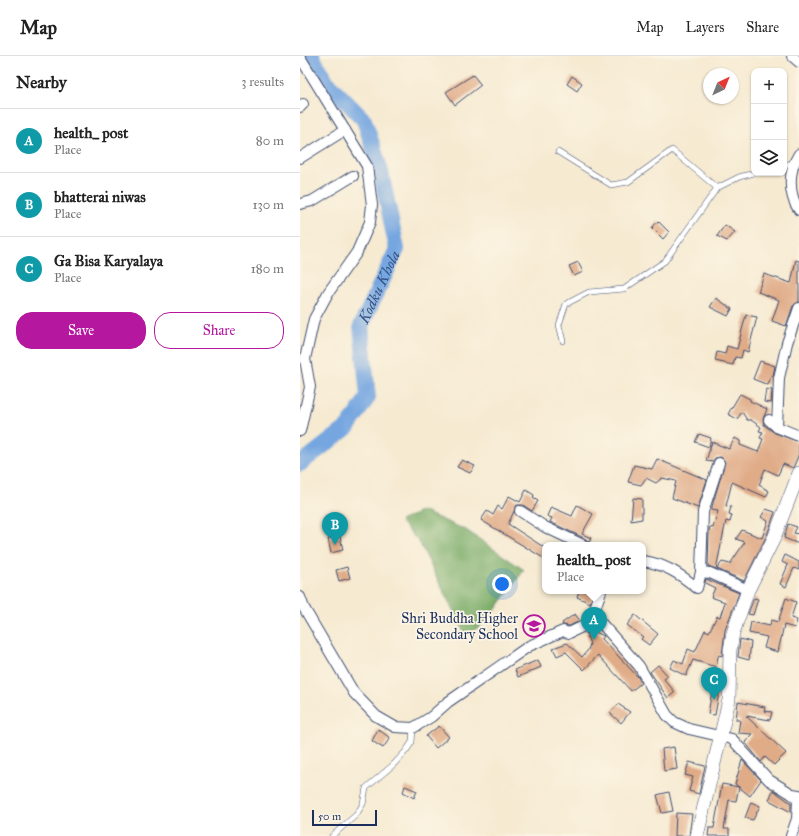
<!DOCTYPE html>
<html lang="en">
<head>
<meta charset="utf-8">
<style>
  body { margin:0; font-family:"IM FELL Great Primer",serif; background:#f2f2f2; color:#222 }
  .controls { position:absolute; right:12px; top:12px; display:grid; overflow:hidden; border-radius:8px; box-shadow:0 1px 3px #0004 }
  .controls button { width:36px; height:36px; display:grid; place-items:center; padding:0; border:0; border-bottom:1px solid #e0e0e0; background:#fff; color:#222; font:20px sans-serif }
  .compass { position:absolute; left:403px; top:12px; width:36px; height:36px; border-radius:50%; background:#fff; box-shadow:0 1px 3px #0004; rotate:43deg }
  .scale { position:absolute; left:12px; bottom:10px; width:65px; box-sizing:border-box; padding-left:4px; border:2px solid #1b2f5e; border-top:0; font-size:11px; line-height:14px; white-space:nowrap; color:#1b2f5e; -webkit-text-stroke:3px #fcf5e5; paint-order:stroke }
  .you { position:absolute; left:202px; top:528px; width:14px; height:14px; margin:-10px; border:3px solid #fff; border-radius:50%; background:#1a73e8; box-shadow:0 0 0 6px #1a73e833 }
  .badge { display:grid; place-items:center; width:26px; height:26px; border-radius:50%; background:#b5179e; color:#fff; font-size:13px; font-weight:700 }
  .pin { position:absolute; translate:-50% -33px; filter:drop-shadow(0 1px 2px #0008) }
  .pin::after { content:''; position:absolute; top:21px; width:14px; height:12px; background:inherit; clip-path:polygon(0 0,100% 0,50% 100%) }
  .popup { position:absolute; left:242px; top:486px; width:104px; height:52px; box-sizing:border-box; display:grid; place-content:center; border-radius:8px; background:#fff; filter:drop-shadow(0 1px 3px #0005); font-size:13px; white-space:nowrap; color:#767676 }
  .popup b { font-size:15px; color:#222 }
  .popup::after { content:''; position:absolute; left:50%; top:100%; margin-left:-8px; border:8px solid transparent; border-top-color:#fff }
  .list { margin:0; padding:0; list-style:none }
  h2 { display:flex; justify-content:space-between; align-items:center; height:52px; margin:0; padding:0 16px; font-size:17px }
  h2 small { font-size:13px; font-weight:400; color:#767676 }
  .list li { display:grid; grid-template-columns:26px 1fr auto; gap:12px; align-items:center; box-sizing:border-box; height:64px; padding:0 16px; border-top:1px solid #e0e0e0 }
  .list b { display:block; font-size:15px; white-space:nowrap }
  .list p { margin:0; font-size:13px; white-space:nowrap; color:#767676 }
  .list em { font-size:13px; font-style:normal; color:#767676 }
  .actions { display:flex; gap:8px; padding:12px 16px }
  .actions a { flex:1; padding:9px 0; border:1px solid #b5179e; border-radius:16px; text-align:center; font-size:14px; color:#b5179e }
  .actions .main { background:#b5179e; color:#fff }
  .icon { flex:none; width:22px; height:22px; fill:none; stroke:currentColor; stroke-width:2; stroke-linecap:round; stroke-linejoin:round }
  .map { position:relative; flex:none; width:499px; height:780px; overflow:hidden }
  header { display:flex; align-items:center; gap:24px; box-sizing:border-box; height:56px; padding:0 20px; background:#fff; border-bottom:1px solid #e0e0e0 }
  header strong { font-size:19px }
  nav { display:flex; gap:22px; margin-inline-start:auto; font-size:14px }
  main { display:flex }
  aside { flex:1; background:#fff }
  .map>svg:first-child { display:block }
  .forest { fill:#7aac67; stroke:#4a6e62 }
  .lines { fill:none; stroke-linecap:round; stroke-linejoin:round }
  .river { stroke:#74a6e0; stroke-width:16 }
  .building { fill:#e0ab87 }
  .service-casing { stroke:#3c4b6f; stroke-width:6 }
  .minor-casing { stroke:#3c4b6f; stroke-width:12 }
  .tertiary-casing { stroke:#3c4b6f; stroke-width:14 }
  .service { stroke:#fff; stroke-width:5 }
  .minor { stroke:#fff; stroke-width:10 }
  .tertiary { stroke:#fff; stroke-width:13 }
  .labels { text-anchor:middle; stroke-width:3.5; stroke-linejoin:round; paint-order:stroke }
  .poi-label { font-size:14px; fill:#1b2f5e; stroke:#fcf5e5; text-anchor:end }
  .water-label { font-size:15px; font-style:italic; fill:#365385; stroke:#fcf5e5 }
</style>
</head>
<body>
<header>
<strong>Map</strong>
<nav><a>Map</a><a>Layers</a><a>Share</a></nav>
</header>
<main>
<aside>
<h2>Nearby<small>3 results</small></h2>
<ul class="list">
<li><span class="badge" style="background:#0f9aa8">A</span><div><b>health_ post</b><p>Place</p></div><em>80 m</em></li>
<li><span class="badge" style="background:#0f9aa8">B</span><div><b>bhatterai niwas</b><p>Place</p></div><em>130 m</em></li>
<li><span class="badge" style="background:#0f9aa8">C</span><div><b>Ga Bisa Karyalaya</b><p>Place</p></div><em>180 m</em></li>
</ul>
<div class="actions"><a class="main">Save</a><a>Share</a></div>
</aside>
<div class="map">
<svg width="499" height="780" viewBox="0 0 499 780">
  <rect width="100%" height="100%" fill="#fcf5e5"/>
  <filter id="ink" filterUnits="userSpaceOnUse"><feTurbulence type="fractalNoise" baseFrequency=".025" numOctaves="2"/><feDisplacementMap in="SourceGraphic" scale="8" xChannelSelector="R" yChannelSelector="G"/><feConvolveMatrix kernelMatrix="1 2 1 2 8 2 1 2 1" color-interpolation-filters="sRGB"/></filter>
  <filter id="wash" filterUnits="userSpaceOnUse"><feTurbulence type="fractalNoise" baseFrequency=".012" numOctaves="4" result="noise"/><feDisplacementMap in="SourceGraphic" scale="16" xChannelSelector="R" yChannelSelector="G"/><feGaussianBlur stdDeviation="0.9" result="paint"/><feColorMatrix in="noise" values="0 0 0 0 0 0 0 0 0 0 0 0 0 0 0 0 0 1.4 0 .05"/><feComposite in="paint" operator="in"/></filter>
  <g filter="url(#wash)">
    <rect width="100%" height="100%" fill="#f6ead1"/>
    <path class="forest" d="M 122,455 L 166,474 L 224,514 L 188,564 L 166,580 L 119,486 L 100,465 Z"/>
    <g class="lines">
      <path class="river" id="s1" d="M 0,408 L 48,371 L 68,341 L 61,270 L 97,193 L 80,112 L 64,64 L 25,24 L 12,0"/>
    </g>
    <g id="blocks">
      <g class="building">
        <path d="M 173,19 L 181,29 L 155,49 L 146,36 Z"/>
        <path d="M 272,20 L 282,27 L 277,35 L 267,28 Z"/>
        <path d="M 358,165 L 369,176 L 363,183 L 352,172 Z"/>
        <path d="M 425,169 L 435,176 L 427,185 L 417,180 Z"/>
        <path d="M 496,204 L 499,205 L 499,246 L 493,250 L 486,270 L 472,265 L 479,244 L 458,236 L 464,218 L 491,227 Z"/>
        <path d="M 278,206 L 283,216 L 274,220 L 269,210 Z"/>
        <path d="M 416,242 L 432,253 L 428,260 L 410,251 Z"/>
        <path d="M 446,259 L 457,261 L 448,296 L 443,294 L 441,302 L 435,301 L 433,309 L 415,305 L 417,296 L 425,298 L 427,290 L 437,293 Z"/>
        <path d="M 460,305 L 475,310 L 473,320 L 471,320 L 468,329 L 453,323 Z"/>
        <path d="M 466,333 L 472,334 L 471,347 L 464,346 Z"/>
        <path d="M 440,338 L 450,343 L 450,345 L 467,353 L 463,363 L 464,369 L 475,377 L 499,386 L 499,398 L 493,412 L 483,408 L 478,419 L 465,413 L 459,429 L 469,435 L 466,441 L 432,426 L 426,450 L 431,451 L 429,458 L 432,459 L 430,466 L 426,465 L 416,513 L 408,510 L 409,475 L 410,471 L 413,472 L 418,455 L 411,454 L 425,406 L 421,401 L 415,402 L 413,406 L 406,405 L 412,386 L 429,393 L 435,382 L 440,385 L 440,389 L 458,396 L 463,383 L 460,382 L 463,376 L 459,375 L 461,371 L 451,364 L 447,364 L 442,356 L 437,363 L 428,358 Z"/>
        <path d="M 399,378 L 411,382 L 409,391 L 395,386 Z"/>
        <path d="M 357,403 L 407,424 L 398,452 L 372,442 L 376,425 L 362,422 L 356,427 L 346,422 L 341,429 L 328,426 L 334,409 L 352,413 Z"/>
        <path d="M 162,404 L 175,410 L 170,417 L 157,411 Z"/>
        <path d="M 226,434 L 234,439 L 233,442 L 238,445 L 232,455 L 223,449 L 217,449 L 208,468 L 245,492 L 245,503 L 181,464 L 187,455 L 193,459 L 198,450 L 202,453 L 209,440 L 220,446 Z"/>
        <path d="M 333,442 L 342,443 L 342,463 L 331,465 Z"/>
        <path d="M 277,449 L 293,458 L 282,478 L 291,482 L 289,487 L 286,483 L 250,466 L 252,462 L 247,460 L 251,451 L 272,460 Z"/>
        <path d="M 466,453 L 475,456 L 467,479 L 444,525 L 417,513 L 422,506 L 430,508 L 445,486 L 436,483 L 442,474 L 462,482 L 468,465 L 461,461 Z"/>
        <path d="M 488,468 L 497,471 L 494,477 L 499,478 L 499,488 L 484,482 Z"/>
        <path d="M 40,480 L 43,494 L 31,497 L 28,483 Z"/>
        <path d="M 485,499 L 499,506 L 499,514 L 494,512 L 486,531 L 480,528 L 488,509 L 482,506 Z"/>
        <path d="M 47,511 L 50,522 L 39,525 L 36,514 Z"/>
        <path d="M 406,523 L 439,537 L 425,574 L 422,600 L 419,599 L 418,601 L 416,611 L 393,604 L 386,620 L 370,612 L 374,604 L 383,608 L 388,593 L 395,596 L 405,574 L 409,576 L 417,560 L 420,561 L 425,546 L 411,541 L 415,532 L 405,527 Z"/>
        <path d="M 279,535 L 294,535 L 290,547 L 277,541 Z"/>
        <path d="M 454,542 L 458,543 L 453,559 L 448,558 Z"/>
        <path d="M 486,542 L 496,546 L 491,562 L 497,564 L 495,572 L 484,569 L 478,596 L 464,592 L 467,581 L 449,577 L 451,566 L 470,570 L 471,564 L 478,566 Z"/>
        <path d="M 275,558 L 280,565 L 269,570 L 263,569 L 262,567 Z"/>
        <path d="M 335,559 L 358,578 L 349,589 L 341,583 L 343,581 L 327,569 Z"/>
        <path d="M 295,576 L 304,580 L 302,583 L 338,621 L 341,627 L 331,635 L 298,599 L 284,614 L 266,596 L 257,600 L 253,592 L 267,587 L 282,601 L 288,594 L 290,588 L 286,577 Z"/>
        <path d="M 440,583 L 451,586 L 449,604 L 438,601 Z"/>
        <path d="M 238,604 L 241,611 L 218,621 L 215,614 Z"/>
        <path d="M 358,609 L 368,620 L 364,623 L 375,636 L 368,642 L 350,616 Z"/>
        <path d="M 413,629 L 420,631 L 415,659 L 408,658 Z"/>
        <path d="M 438,646 L 465,651 L 464,655 L 472,656 L 470,664 L 446,660 L 486,697 L 474,709 L 465,701 L 461,706 L 445,686 L 453,678 L 438,677 L 440,664 L 436,664 Z"/>
        <path d="M 318,648 L 330,656 L 321,667 L 310,657 Z"/>
        <path d="M 139,670 L 149,681 L 136,692 L 126,680 Z"/>
        <path d="M 78,673 L 90,682 L 83,692 L 72,685 Z"/>
        <path d="M 374,691 L 377,713 L 364,715 L 362,693 Z"/>
        <path d="M 442,704 L 461,724 L 450,740 L 435,728 Z"/>
        <path d="M 389,706 L 405,710 L 399,738 L 389,735 L 393,721 L 385,719 Z"/>
        <path d="M 422,728 L 439,731 L 436,745 L 429,744 L 424,773 L 429,773 L 429,780 L 408,780 L 409,772 L 414,772 Z"/>
        <path d="M 105,730 L 117,735 L 114,742 L 103,736 Z"/>
        <path d="M 473,734 L 491,747 L 491,756 L 469,744 Z"/>
        <path d="M 369,736 L 373,755 L 362,757 L 357,739 Z"/>
        <path d="M 451,746 L 460,750 L 453,764 L 445,762 Z"/>
        <path d="M 376,757 L 392,758 L 389,780 L 375,780 Z"/>
      </g>
    </g>
  </g>
  <g filter="url(#ink)">
    <use href="#blocks" fill-opacity="0" stroke="#3c4b6f" stroke-width="1"/>
    <g class="lines">
      <g class="service-casing">
        <g id="service">
          <path d="M 258,96 L 311,129 L 328,126 L 372,94 L 417,132"/>
          <path d="M 484,109 L 493,107"/>
          <path d="M 263,285 L 259,269 L 266,248 L 289,236 L 324,233 L 365,205 L 417,132 L 439,121 L 454,117"/>
          <path d="M 32,780 L 56,759 L 63,748 L 66,732 L 93,709 L 106,695 L 112,686 L 113,672"/>
        </g>
      </g>
      <g class="minor-casing">
        <g id="minor">
          <path d="M 492,0 L 499,6"/>
          <path d="M 0,1 L 67,110 L 72,149 L 70,166 L 57,196 L 28,237 L 14,263 L 5,303 L 10,331 L 0,375"/>
          <path d="M 0,51 L 3,48"/>
          <path d="M 499,98 C 488,115 488,138 499,154"/>
          <path d="M 0,102 L 45,74"/>
          <path d="M 0,148 L 12,145 L 53,120"/>
          <path d="M 469,364 L 477,371 L 499,380"/>
          <path d="M 477,371 L 479,322 L 487,287 L 499,252"/>
          <path d="M 220,455 L 245,471 L 283,489"/>
          <path d="M 343,505 C 365,508 380,518 397,532 L 401,516 L 403,456 L 419,407"/>
          <path d="M 401,516 L 410,517 L 448,534"/>
          <path d="M 0,541 L 4,552 L 54,637 L 76,660 L 95,671 L 113,672 L 131,661 L 148,646 L 229,590 L 263,575 L 269,577 L 290,567 L 302,568 L 339,610 L 367,659 L 374,666 L 389,673 L 432,683 L 469,724 L 492,738 L 499,739"/>
          <path d="M 290,567 L 301,535"/>
          <path d="M 491,780 L 497,763 L 498,744 L 492,738"/>
        </g>
      </g>
      <g class="tertiary-casing">
        <path id="tertiary" d="M 397,780 L 429,644 L 430,594 L 433,577 L 448,534 L 474,482 L 499,417"/>
      </g>
      <use href="#service" class="service"/>
      <use href="#minor" class="minor"/>
      <use href="#tertiary" class="tertiary"/>
    </g>
  </g>
  <defs>
    <g id="school-ring" transform="scale(1.15)"><circle r="9.5" fill="#fcf5e5" stroke="#b5179e" stroke-width="1.5"/><path d="M0-5L7-2L0 1L-7-2ZM-4 1L0 2.5L4 1V4Q0 6-4 4Z" fill="#b5179e"/></g>
  </defs>
  <g fill-rule="evenodd">
    <use href="#school-ring" x="234" y="570"/>
  </g>
  <g class="labels">
    <g class="poi-label">
      <text x="218" y="567">Shri Buddha Higher<tspan x="218" dy="16">Secondary School</tspan></text>
    </g>
    <g class="water-label">
      <text dy="5" stroke="none"><textPath href="#s1" startOffset="211">Kodku Khola</textPath></text>
    </g>
  </g>
</svg>
<div class="controls">
<button>+</button>
<button>−</button>
<button><svg class="icon" aria-label="layers" viewBox="0 0 24 24"><path d="M12 4l9 5-9 5-9-5zM3 14l9 5 9-5"/></svg></button>
</div>
<svg class="compass" viewBox="-18 -18 36 36"><path d="M0-13l5 13h-10z" fill="#e53935"/><path d="M0 13l5-13h-10z" fill="#767676"/></svg>
<div class="scale">50 m</div>
<div class="you"></div>
<div class="pin badge" style="left:294px;top:584px;background:#0f9aa8">A</div>
<div class="popup"><b>health_ post</b>Place</div>
<div class="pin badge" style="left:35px;top:489px;background:#0f9aa8">B</div>
<div class="pin badge" style="left:414px;top:644px;background:#0f9aa8">C</div>
</div>
</main>
</body>
</html>
